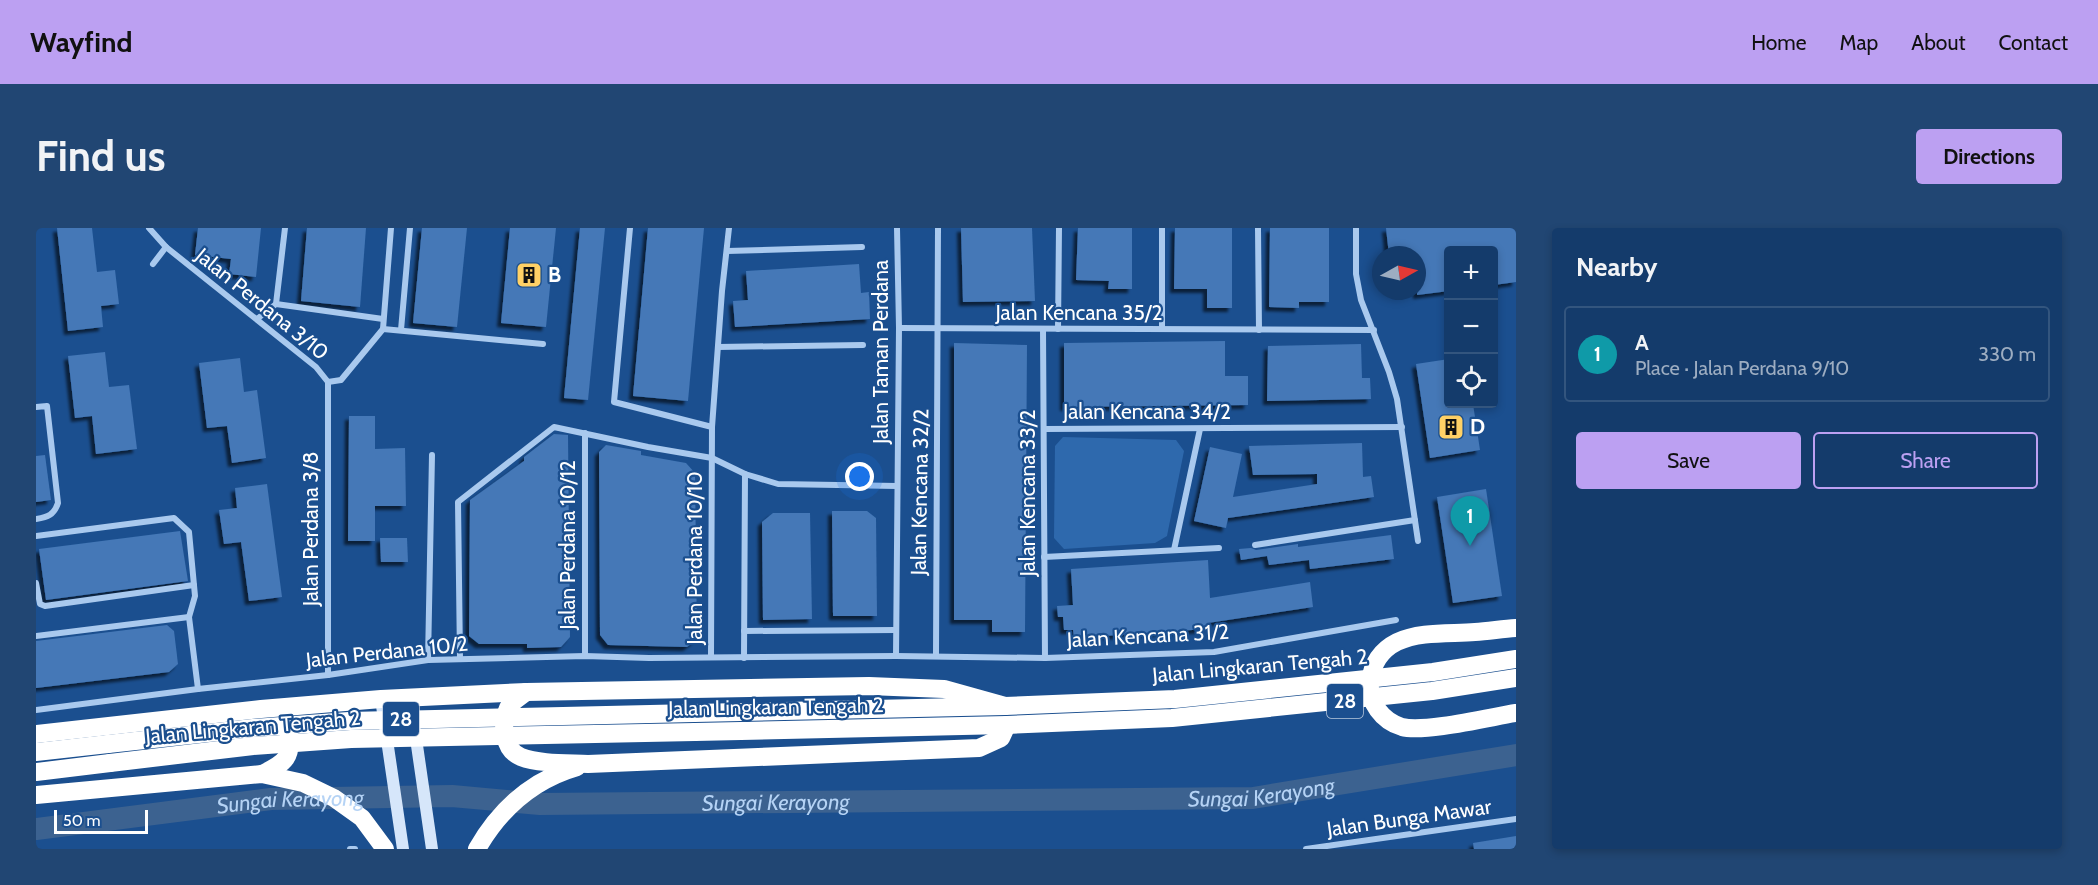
<!DOCTYPE html>
<html lang="en">
<head>
<meta charset="utf-8">
<style>
  body { margin:0; font-family:Cabin,sans-serif; background:#214673; color:#f1f3f6 }
  .controls { position:absolute; right:18px; top:18px; display:grid; overflow:hidden; border-radius:6px; box-shadow:0 3px 9px #0003 }
  .controls button { width:54px; height:54px; display:grid; place-items:center; padding:0; border:0; border-bottom:2px solid #33557e; background:#143b6b; color:#f1f3f6; font:30px sans-serif }
  .compass { position:absolute; left:1336px; top:18px; width:54px; height:54px; border-radius:50%; background:#143b6b; box-shadow:0 3px 9px #0003; rotate:82deg }
  .scale { position:absolute; left:18px; bottom:15px; width:94px; box-sizing:border-box; padding-left:6px; border:3px solid #fff; border-top:0; font-size:16px; line-height:21px; white-space:nowrap; color:#fff; -webkit-text-stroke:4px #1b4f8f; paint-order:stroke }
  .you { position:absolute; left:824px; top:249px; width:21px; height:21px; margin:-15px; border:4px solid #fff; border-radius:50%; background:#1a73e8; box-shadow:0 0 0 9px #1a73e833 }
  .badge { display:grid; place-items:center; width:39px; height:39px; border-radius:50%; background:#bca0f2; color:#fff; font-size:20px; font-weight:700 }
  .pin { position:absolute; translate:-50% -50px; filter:drop-shadow(0 2px 3px #0008) }
  .pin::after { content:''; position:absolute; top:32px; width:21px; height:18px; background:inherit; clip-path:polygon(0 0,100% 0,50% 100%) }
  .list { margin:0; padding:0; list-style:none }
  h2 { display:flex; justify-content:space-between; align-items:center; height:78px; margin:0; padding:0 24px; font-size:26px }
  h2 small { font-size:20px; font-weight:400; color:#9dadc1 }
  .list li { display:grid; grid-template-columns:39px 1fr auto; gap:18px; align-items:center; box-sizing:border-box; height:96px; margin:0 12px 12px; padding:0 12px; border:2px solid #33557e; border-radius:6px }
  .list b { display:block; font-size:22px; white-space:nowrap }
  .list p { margin:0; font-size:20px; white-space:nowrap; color:#9dadc1 }
  .list em { font-size:20px; font-style:normal; color:#9dadc1 }
  .actions { display:flex; gap:12px; padding:18px 24px }
  .actions a { flex:1; padding:14px 0; border:2px solid #bca0f2; border-radius:6px; text-align:center; font-size:21px; color:#bca0f2 }
  .actions .main { background:#bca0f2; color:#111 }
  .icon { flex:none; width:33px; height:33px; fill:none; stroke:currentColor; stroke-width:2; stroke-linecap:round; stroke-linejoin:round }
  .map { position:relative; flex:none; width:1480px; height:621px; overflow:hidden; border-radius:6px }
  header { display:flex; align-items:center; gap:36px; box-sizing:border-box; height:84px; padding:0 30px; background:#bca0f2; color:#111 }
  header strong { font-size:28px }
  nav { display:flex; gap:33px; margin-inline-start:auto; font-size:21px }
  .intro { display:flex; align-items:center; justify-content:space-between; box-sizing:border-box; height:144px; padding:0 36px }
  h1 { margin:0; font-size:42px }
  .button { padding:15px 27px; border-radius:6px; background:#bca0f2; color:#111; font-size:21px; font-weight:700 }
  main { display:flex; gap:36px; padding:0 36px }
  aside { flex:1; background:#143b6b; border-radius:6px; box-shadow:0 3px 9px #0003 }
  .map>svg:first-child { display:block }
  .green { fill:#2e69ad }
  .lines { fill:none; stroke-linecap:round; stroke-linejoin:round }
  .river { stroke:#3c6290; stroke-width:22 }
  .building { fill:#4478b7; filter:url(#shadow) }
  .street { stroke:#a9c9ee; stroke-width:6 }
  .secondary { stroke:#d6e6fa; stroke-width:12 }
  .highway { stroke:#fff; stroke-width:18 }
  .highway-bridge { stroke:#fff; stroke-width:18 }
  .labels { text-anchor:middle; stroke-width:4.5; stroke-linejoin:round; paint-order:stroke }
  .shield { fill:#1b4f8f; stroke:#bbcadd; stroke-width:1.5 }
  .shield-label { font-size:20px; font-weight:bold; fill:#fff }
  .poi-label { font-size:21px; font-weight:bold; fill:#fff; stroke:#1b4f8f; text-anchor:start }
  .street-label { font-size:21px; fill:#fff; stroke:#1b4f8f }
  .water-label { font-size:22px; font-style:italic; fill:#b5d3f5; stroke:#1b4f8f }
</style>
</head>
<body>
<header>
<strong>Wayfind</strong>
<nav><a>Home</a><a>Map</a><a>About</a><a>Contact</a></nav>
</header>
<div class="intro"><h1>Find us</h1><a class="button">Directions</a></div>
<main>
<div class="map">
<svg width="1480" height="621" viewBox="0 0 1480 621">
  <defs>
    <filter id="shadow"><feDropShadow dx="-4" dy="4" stdDeviation="1.5" flood-color="#0009"/></filter>
  </defs>
  <rect width="100%" height="100%" fill="#1b4f8f"/>
  <path class="green" d="M 1027,209 L 1140,212 L 1148,223 L 1131,308 L 1119,315 L 1028,321 L 1018,310 L 1019,218 Z"/>
  <g class="lines">
    <path class="river" id="s1" d="M 0,601 L 235,571 L 416,568 L 504,576 L 1217,570 L 1480,527"/>
  </g>
  <g class="building">
    <path d="M 21,0 L 56,0 L 61,44 L 79,42 L 83,76 L 65,78 L 67,99 L 32,103 Z"/>
    <path d="M 162,0 L 225,0 L 220,49 L 193,46 L 195,31 L 159,27 Z"/>
    <path d="M 271,0 L 330,0 L 324,79 L 265,73 Z"/>
    <path d="M 386,0 L 431,0 L 421,99 L 377,95 Z"/>
    <path d="M 474,0 L 520,0 L 510,99 L 465,95 Z"/>
    <path d="M 544,0 L 569,0 L 552,172 L 528,170 Z"/>
    <path d="M 612,0 L 668,0 L 652,173 L 597,168 Z"/>
    <path d="M 925,0 L 996,0 L 999,73 L 927,74 Z"/>
    <path d="M 1042,0 L 1096,0 L 1096,61 L 1072,61 L 1073,53 L 1040,52 Z"/>
    <path d="M 1139,0 L 1196,0 L 1196,80 L 1171,80 L 1171,61 L 1138,61 Z"/>
    <path d="M 1234,0 L 1293,0 L 1293,74 L 1263,74 L 1263,80 L 1233,79 Z"/>
    <path d="M 1350,0 L 1480,0 L 1480,54 L 1458,57 L 1458,22 L 1413,22 L 1413,63 L 1381,67 L 1381,27 L 1353,27 Z"/>
    <path d="M 823,36 L 825,65 L 833,64 L 834,91 L 699,99 L 697,73 L 712,72 L 710,43 Z"/>
    <path d="M 1189,113 L 1189,148 L 1212,148 L 1212,177 L 1028,179 L 1028,115 Z"/>
    <path d="M 918,115 L 991,117 L 989,404 L 956,404 L 956,392 L 918,392 Z"/>
    <path d="M 1325,116 L 1326,150 L 1334,150 L 1335,171 L 1231,173 L 1232,118 Z"/>
    <path d="M 69,124 L 73,159 L 93,157 L 101,221 L 60,226 L 56,188 L 39,190 L 32,128 Z"/>
    <path d="M 204,130 L 208,164 L 221,162 L 230,230 L 196,235 L 191,198 L 171,200 L 163,135 Z"/>
    <path d="M 1413,131 L 1413,176 L 1437,176 L 1444,222 L 1394,230 L 1380,136 Z"/>
    <path d="M 313,188 L 339,188 L 339,221 L 369,220 L 370,278 L 339,278 L 339,313 L 312,313 Z"/>
    <path d="M 518,206 L 532,207 L 534,409 L 525,419 L 491,420 L 491,416 L 443,416 L 433,408 L 434,272 L 488,233 L 488,229 Z"/>
    <path d="M 1326,215 L 1327,249 L 1335,248 L 1338,269 L 1192,290 L 1190,300 L 1158,293 L 1174,219 L 1206,226 L 1197,269 L 1281,256 L 1281,246 L 1217,247 L 1213,218 Z"/>
    <path d="M 570,217 L 605,223 L 605,227 L 650,235 L 659,245 L 661,411 L 651,419 L 572,417 L 564,407 L 563,224 Z"/>
    <path d="M 9,227 L 15,272 L 0,274 L 0,228 Z"/>
    <path d="M 231,256 L 246,369 L 213,373 L 205,314 L 188,316 L 183,282 L 201,280 L 199,260 Z"/>
    <path d="M 1450,261 L 1466,368 L 1417,375 L 1401,269 Z"/>
    <path d="M 796,283 L 831,283 L 840,290 L 841,388 L 797,388 Z"/>
    <path d="M 737,285 L 774,285 L 776,391 L 727,392 L 726,294 Z"/>
    <path d="M 144,303 L 152,353 L 10,372 L 3,321 Z"/>
    <path d="M 1355,307 L 1358,331 L 1274,341 L 1273,332 L 1233,337 L 1231,328 L 1205,332 L 1203,321 L 1215,320 L 1220,322 L 1262,316 L 1262,319 Z"/>
    <path d="M 344,310 L 371,310 L 372,334 L 345,334 Z"/>
    <path d="M 1172,332 L 1174,370 L 1274,354 L 1277,379 L 1172,395 L 1171,401 L 1038,410 L 1037,402 L 1028,402 L 1027,389 L 1022,389 L 1021,378 L 1037,377 L 1035,341 Z"/>
    <path d="M 131,397 L 138,403 L 142,436 L 133,444 L 0,460 L 0,413 Z"/>
    <path d="M 1480,608 L 1480,621 L 1438,621 L 1437,615 Z"/>
  </g>
  <g class="lines">
    <g class="street">
      <path d="M 113,0 L 130,19 L 280,139 L 292,154 L 292,447"/>
      <path d="M 594,0 L 578,174 L 676,199"/>
      <path d="M 1126,0 L 1126,101"/>
      <path d="M 1222,0 L 1223,102"/>
      <path d="M 1320,0 L 1320,46 L 1325,72 L 1353,144 L 1361,171 L 1382,313"/>
      <path d="M 691,23 L 826,19"/>
      <path d="M 117,36 L 130,19"/>
      <path d="M 240,76 L 347,91"/>
      <path d="M 221,91 L 240,76 L 249,0"/>
      <path d="M 863,100 L 1338,102"/>
      <path d="M 347,101 L 507,116"/>
      <path d="M 1007,101 L 1009,430"/>
      <path d="M 1022,101 L 1023,0"/>
      <path d="M 365,102 L 374,0"/>
      <path d="M 682,119 L 827,117"/>
      <path d="M 292,154 L 305,152 L 347,101 L 355,0"/>
      <path d="M 0,179 L 11,178 L 22,275 C 18,287 12,289 0,291"/>
      <path d="M 1008,201 L 1366,199"/>
      <path d="M 549,205 L 549,428"/>
      <path d="M 0,308 L 138,290 L 153,304 L 159,368 L 153,389 L 162,461"/>
      <path d="M 1219,317 L 1379,292"/>
      <path d="M 1138,322 L 1164,201"/>
      <path d="M 1008,329 L 1183,320"/>
      <path d="M 0,355 L 4,376 L 9,378 L 158,357"/>
      <path d="M 708,403 L 860,402"/>
      <path d="M 0,408 L 153,389"/>
      <path d="M 860,428 L 863,100 L 861,0"/>
      <path d="M 900,428 L 902,0"/>
      <path d="M 675,429 L 676,199 L 686,63 L 693,0"/>
      <path d="M 708,430 L 709,246"/>
      <path d="M 424,431 L 422,274 L 518,199 L 612,219 L 676,230 L 709,246 L 742,256 L 861,258"/>
      <path d="M 392,432 L 396,227"/>
      <path d="M 0,482 L 162,461 L 292,447 L 392,432 L 549,428 L 613,430 L 860,428 L 1009,430 L 1178,424 L 1360,392"/>
      <path d="M 314,621 L 319,621"/>
      <path d="M 1270,621 L 1480,591"/>
    </g>
    <g class="secondary">
      <path d="M 374,469 L 396,621"/>
      <path d="M 345,471 L 367,621"/>
    </g>
    <g class="highway">
      <path d="M 490,464 C 484,469 475,474 472,480 C 465,496 467,522 485,529 C 503,536 532,535 552,536 L 943,520 L 965,510 L 971,497"/>
      <path d="M 658,485 L 969,478 L 1139,471 L 1397,444 L 1480,431"/>
      <path d="M 659,504 L 971,497 L 1136,490 L 1396,463 L 1480,450"/>
      <path d="M 0,506 L 225,481 L 345,471 L 490,464 L 833,458 L 908,461 L 969,478"/>
      <path d="M 0,524 L 72,516"/>
      <path d="M 0,544 L 74,535"/>
      <path d="M 226,546 C 249,535 258,529 252,502"/>
      <path d="M 0,567 L 226,546 L 267,555 L 298,570 L 326,590 L 349,621"/>
      <path d="M 441,621 C 464,581 496,552 541,539"/>
    </g>
    <g class="highway-bridge">
      <path d="M 1480,400 C 1466,401 1453,403 1439,404 C 1415,406 1384,403 1361,414 C 1345,422 1336,436 1334,454 C 1332,474 1346,493 1366,499 C 1388,505 1455,489 1480,485"/>
      <path d="M 72,516 L 217,500 L 313,493 L 658,485"/>
      <path d="M 74,535 L 217,518 L 315,511 L 659,504"/>
    </g>
  </g>
  <defs>
    <g id="building-square" transform="scale(1.35)"><rect x="-9" y="-9" width="18" height="18" rx="4" fill="#ffd166" stroke="#1b4f8f"/><path d="M-4-6H4V6H1V3H-1V6H-4ZM-2.5-4.3h1.7v1.8h-1.7ZM.8-4.3h1.7v1.8H.8ZM-2.5-1h1.7V.8h-1.7ZM.8-1h1.7V.8H.8Z" fill="#111"/></g>
  </defs>
  <g fill-rule="evenodd">
    <use href="#building-square" x="493" y="47"/>
    <use href="#building-square" x="1415" y="199"/>
  </g>
  <g class="labels">
    <g class="shield">
      <rect x="1291" y="456" width="36" height="34" rx="4.5"/>
      <rect x="347" y="474" width="36" height="34" rx="4.5"/>
    </g>
    <g class="shield-label">
      <text x="1309" y="480">28</text>
      <text x="365" y="498">28</text>
    </g>
    <g class="poi-label">
      <text x="512" y="54">B</text>
      <text x="1434" y="206">D</text>
    </g>
    <g class="street-label">
      <text transform="translate(226 76) rotate(39)" y="7">Jalan Perdana 3/10</text>
      <text x="1043" y="92">Jalan Kencana 35/2</text>
      <text transform="translate(845 124) rotate(-90)" y="7">Jalan Taman Perdana</text>
      <text x="1111" y="191">Jalan Kencana 34/2</text>
      <text transform="translate(884 264) rotate(-89)" y="7">Jalan Kencana 32/2</text>
      <text transform="translate(992 265) rotate(-90)" y="7">Jalan Kencana 33/2</text>
      <text transform="translate(275 301) rotate(-90)" y="7">Jalan Perdana 3/8</text>
      <text transform="translate(532 317) rotate(-90)" y="7">Jalan Perdana 10/12</text>
      <text transform="translate(659 330) rotate(-90)" y="7">Jalan Perdana 10/10</text>
      <text transform="translate(1112 408) rotate(-3)" y="7">Jalan Kencana 31/2</text>
      <text transform="translate(351 424) rotate(-6)" y="7">Jalan Perdana 10/2</text>
      <text transform="translate(1224 438) rotate(-5)" y="7">Jalan Lingkaran Tengah 2</text>
      <text transform="translate(740 479) rotate(-1)" y="7">Jalan Lingkaran Tengah 2</text>
      <text transform="translate(217 499) rotate(-5)" y="7">Jalan Lingkaran Tengah 2</text>
      <text transform="translate(1373 590) rotate(-8)" y="7">Jalan Bunga Mawar</text>
    </g>
    <g class="water-label">
      <text dy="8" stroke="none"><textPath href="#s1" startOffset="1228">Sungai Kerayong</textPath></text>
      <text dy="8" stroke="none"><textPath href="#s1" startOffset="256">Sungai Kerayong</textPath></text>
      <text dy="8" stroke="none"><textPath href="#s1" startOffset="742">Sungai Kerayong</textPath></text>
    </g>
  </g>
</svg>
<div class="controls">
<button>+</button>
<button>−</button>
<button><svg class="icon" aria-label="locate" viewBox="0 0 24 24"><circle cx="12" cy="12" r="6"/><path d="M12 2v4M12 18v4M2 12h4M18 12h4"/></svg></button>
</div>
<svg class="compass" viewBox="-18 -18 36 36"><path d="M0-13l5 13h-10z" fill="#e53935"/><path d="M0 13l5-13h-10z" fill="#9dadc1"/></svg>
<div class="scale">50 m</div>
<div class="you"></div>
<div class="pin badge" style="left:1434px;top:318px;background:#0f9aa8">1</div>
</div>
<aside>
<h2>Nearby<small></small></h2>
<ul class="list">
<li><span class="badge" style="background:#0f9aa8">1</span><div><b>A</b><p>Place · Jalan Perdana 9/10</p></div><em>330 m</em></li>
</ul>
<div class="actions"><a class="main">Save</a><a>Share</a></div>
</aside>
</main>
</body>
</html>
